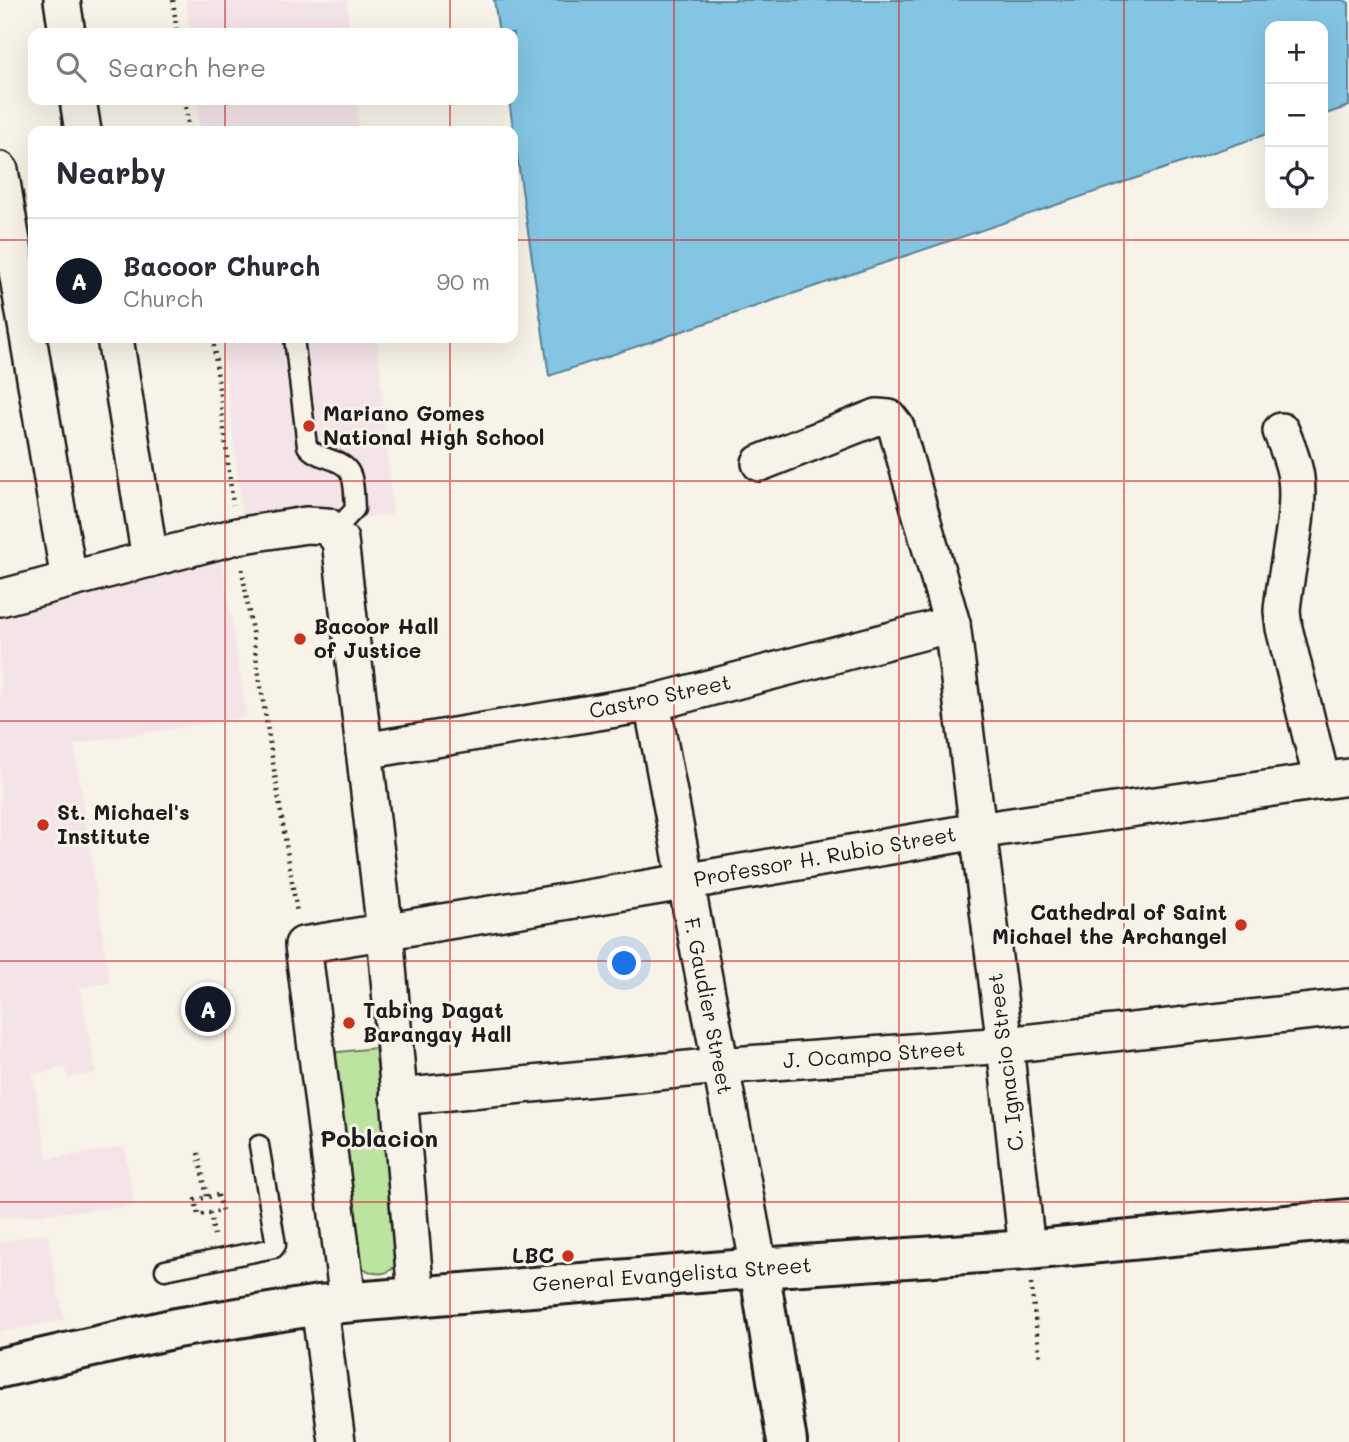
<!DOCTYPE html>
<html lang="en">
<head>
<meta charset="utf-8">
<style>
  body { margin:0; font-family:Mali,sans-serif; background:#f2f2f3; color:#2b2b33 }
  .controls { position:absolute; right:21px; top:21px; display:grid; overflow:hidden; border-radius:14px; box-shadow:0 7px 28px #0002 }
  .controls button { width:63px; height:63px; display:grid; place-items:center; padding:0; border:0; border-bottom:2px solid #e1e1e2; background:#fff; color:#2b2b33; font:35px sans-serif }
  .you { position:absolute; left:625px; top:964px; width:24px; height:24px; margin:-18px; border:5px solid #fff; border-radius:50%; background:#1a73e8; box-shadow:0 0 0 10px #1a73e833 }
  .badge { display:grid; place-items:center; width:46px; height:46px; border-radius:50%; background:#111827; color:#fff; font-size:23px; font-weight:700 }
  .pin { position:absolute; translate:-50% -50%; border:4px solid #fff; box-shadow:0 2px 7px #0006 }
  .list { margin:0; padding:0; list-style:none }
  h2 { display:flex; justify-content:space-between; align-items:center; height:91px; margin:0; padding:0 28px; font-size:30px }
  h2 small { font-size:23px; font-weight:400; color:#7c7c81 }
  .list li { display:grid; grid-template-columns:46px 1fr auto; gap:21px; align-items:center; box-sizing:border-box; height:126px; padding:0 28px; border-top:2px solid #e1e1e2 }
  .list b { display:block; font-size:26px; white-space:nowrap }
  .list p { margin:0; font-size:23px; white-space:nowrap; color:#7c7c81 }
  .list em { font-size:23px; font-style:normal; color:#7c7c81 }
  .icon { flex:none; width:38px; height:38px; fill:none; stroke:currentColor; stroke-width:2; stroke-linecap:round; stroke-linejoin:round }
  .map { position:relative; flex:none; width:1349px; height:1442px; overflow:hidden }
  .search { position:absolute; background:#fff; box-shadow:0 7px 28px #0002; left:28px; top:28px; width:490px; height:77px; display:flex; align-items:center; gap:18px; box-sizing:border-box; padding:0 24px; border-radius:14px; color:#7c7c81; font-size:26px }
  .panel { position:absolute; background:#fff; box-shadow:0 7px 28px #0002; left:28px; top:126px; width:490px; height:217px; border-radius:14px }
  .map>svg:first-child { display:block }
  .built { fill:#f5e4e7 }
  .green { fill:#bce39f; stroke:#6c805e; stroke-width:2 }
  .water { fill:#83c5e3; stroke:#5a8193; stroke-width:2 }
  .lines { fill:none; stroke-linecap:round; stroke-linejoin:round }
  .service-casing { stroke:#1c1c1c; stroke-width:23 }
  .minor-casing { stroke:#1c1c1c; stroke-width:40 }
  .tertiary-casing { stroke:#1c1c1c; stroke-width:44 }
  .secondary-casing { stroke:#1c1c1c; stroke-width:44 }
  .path { stroke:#1c1c1c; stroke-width:4.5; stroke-dasharray:2 5; stroke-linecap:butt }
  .service { stroke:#f7f3e8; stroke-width:18 }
  .minor { stroke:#f7f3e8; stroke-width:35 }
  .tertiary { stroke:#f7f3e8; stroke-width:38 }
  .secondary { stroke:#f7f3e8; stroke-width:38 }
  .grid { fill:none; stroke:#d62828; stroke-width:2; stroke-opacity:0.55 }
  .poi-dot { fill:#c8321e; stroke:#f7f3e8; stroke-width:2.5 }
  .labels { text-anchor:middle; stroke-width:6; stroke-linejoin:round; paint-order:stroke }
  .poi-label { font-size:21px; font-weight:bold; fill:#1c1c1c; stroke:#f7f3e8; text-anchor:start }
  .street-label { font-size:21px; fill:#1c1c1c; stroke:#f7f3e8 }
  .quarter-label { font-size:24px; font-weight:bold; fill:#1c1c1c; stroke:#f7f3e8 }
</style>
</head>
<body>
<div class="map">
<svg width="1349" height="1442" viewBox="0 0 1349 1442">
  <rect width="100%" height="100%" fill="#f7f3e8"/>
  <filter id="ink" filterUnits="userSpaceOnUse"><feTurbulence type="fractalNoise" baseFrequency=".0143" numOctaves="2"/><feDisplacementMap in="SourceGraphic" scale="14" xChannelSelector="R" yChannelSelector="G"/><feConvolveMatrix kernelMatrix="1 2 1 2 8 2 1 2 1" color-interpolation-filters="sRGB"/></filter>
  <g filter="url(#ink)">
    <g class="built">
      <path d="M 186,0 L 347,0 L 350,33 L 190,33 Z"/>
      <path d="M 197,100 L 356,100 L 359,131 L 200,131 Z"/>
      <path d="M 222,338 L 377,338 L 393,515 L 243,526 Z"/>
      <path d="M 220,550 L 247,717 L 74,744 L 110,983 L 80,988 L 96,1073 L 67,1078 L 65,1068 L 33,1074 L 47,1159 L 124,1147 L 135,1206 L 0,1218 L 0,608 Z"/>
      <path d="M 47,1233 L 64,1320 L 0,1332 L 0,1242 Z"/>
    </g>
    <path class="green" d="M 375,1048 L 401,1250 C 397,1278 374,1279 357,1263 L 330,1053 Z"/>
    <path class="water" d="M 494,0 L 1344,0 L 1349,3 L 1349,106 L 1323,115 L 1323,26 L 1270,26 L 1270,133 L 549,376 L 509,100 L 513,100 L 513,33 L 499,33 Z"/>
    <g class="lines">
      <g class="service-casing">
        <g id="service">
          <path d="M 294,338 L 307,446 C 317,460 340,457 349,471 C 355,480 354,499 355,509 L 342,523 L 327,526"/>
          <path d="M 165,1270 L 274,1248 L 276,1245 L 259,1145"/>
        </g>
      </g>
      <g class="minor-casing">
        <g id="minor">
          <path d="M 62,0 L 67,33"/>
          <path d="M 78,100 L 83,131"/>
          <path d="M 0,170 L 69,580"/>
          <path d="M 115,338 L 150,559"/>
          <path d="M 1281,431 C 1287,446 1294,462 1296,478 C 1301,515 1285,572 1282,611 L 1284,628 L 1322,781"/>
          <path d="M 760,463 L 877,417 L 889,418 L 896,427 L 952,624 L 1005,1045 L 1027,1250"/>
          <path d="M 0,598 L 237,536 L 306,525 L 327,526 L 340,540 L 385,932 L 416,1295"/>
          <path d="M 652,703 L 759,1268"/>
          <path d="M 364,751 L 652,703 L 952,624"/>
          <path d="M 398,1097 L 719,1066 L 1005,1045 L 1349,1007"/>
          <path d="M 348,1302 L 303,945 L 684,882 L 977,831 L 1349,777"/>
          <path d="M 319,1305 L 337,1442"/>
        </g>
      </g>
      <g class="tertiary-casing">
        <path id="tertiary" d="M 759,1268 L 787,1442"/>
      </g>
      <g class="secondary-casing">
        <path id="secondary" d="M 0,1368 L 176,1328 L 319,1305 L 759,1268 L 1027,1250 L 1349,1219"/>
      </g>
      <g class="path">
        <path d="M 173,0 L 177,33"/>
        <path d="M 185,100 L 189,131"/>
        <path d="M 213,338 L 233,505"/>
        <path d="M 242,569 L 297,913"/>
        <path d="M 198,1153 L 207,1197"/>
        <path d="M 218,1195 L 222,1211 L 198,1215 L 195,1200 Z"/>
        <path d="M 210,1213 L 214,1235"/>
        <path d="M 1031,1284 L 1040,1359"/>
      </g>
      <use href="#service" class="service"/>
      <use href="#minor" class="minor"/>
      <use href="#tertiary" class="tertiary"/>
      <use href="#secondary" class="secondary"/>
    </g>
  </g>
  <path class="grid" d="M 225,0 L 225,33M 450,0 L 450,33M 674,0 L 674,1442M 899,0 L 899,1442M 1124,0 L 1124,1442M 225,100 L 225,131M 450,100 L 450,131M 0,240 L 33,240M 513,240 L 1349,240M 225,338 L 225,1442M 450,338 L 450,1442M 0,481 L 1349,481M 0,721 L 1349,721M 0,961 L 1349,961M 0,1202 L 1349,1202"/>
  <g class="poi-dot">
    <circle cx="309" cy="426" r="7"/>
    <circle cx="300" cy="639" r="7"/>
    <circle cx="43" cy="825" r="7"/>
    <circle cx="1241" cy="925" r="7"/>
    <circle cx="349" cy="1023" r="7"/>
    <circle cx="568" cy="1256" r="7"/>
  </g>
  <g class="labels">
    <g class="poi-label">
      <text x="323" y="421">Mariano Gomes<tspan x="323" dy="24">National High School</tspan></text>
      <text x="314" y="634">Bacoor Hall<tspan x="314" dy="24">of Justice</tspan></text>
      <text x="57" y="820">St. Michael's<tspan x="57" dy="24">Institute</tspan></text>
      <text x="1227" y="920" text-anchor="end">Cathedral of Saint<tspan x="1227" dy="24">Michael the Archangel</tspan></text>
      <text x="363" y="1018">Tabing Dagat<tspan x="363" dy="24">Barangay Hall</tspan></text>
      <text x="554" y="1263" text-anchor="end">LBC</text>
    </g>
    <g class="street-label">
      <text transform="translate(660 697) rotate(-12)" y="7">Castro Street</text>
      <text transform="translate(825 857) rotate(-10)" y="7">Professor H. Rubio Street</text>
      <text transform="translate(708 1006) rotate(79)" y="7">F. Gaudier Street</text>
      <text transform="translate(874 1055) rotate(-4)" y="7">J. Ocampo Street</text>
      <text transform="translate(1006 1062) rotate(-97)" y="7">C. Ignacio Street</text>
      <text transform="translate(672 1275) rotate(-4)" y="7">General Evangelista Street</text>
    </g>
    <g class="quarter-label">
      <text x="379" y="1147">Poblacion</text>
    </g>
  </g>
</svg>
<div class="controls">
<button>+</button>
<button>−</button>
<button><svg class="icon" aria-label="locate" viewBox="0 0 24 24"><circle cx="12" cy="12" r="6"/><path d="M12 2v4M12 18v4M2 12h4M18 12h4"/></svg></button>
</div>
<div class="you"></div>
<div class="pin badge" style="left:208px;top:1009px">A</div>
<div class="search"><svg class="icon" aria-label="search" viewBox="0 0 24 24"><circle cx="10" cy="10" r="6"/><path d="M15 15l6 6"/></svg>Search here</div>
<section class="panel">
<h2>Nearby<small></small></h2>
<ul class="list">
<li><span class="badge">A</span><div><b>Bacoor Church</b><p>Church</p></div><em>90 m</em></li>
</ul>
</section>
</div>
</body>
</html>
